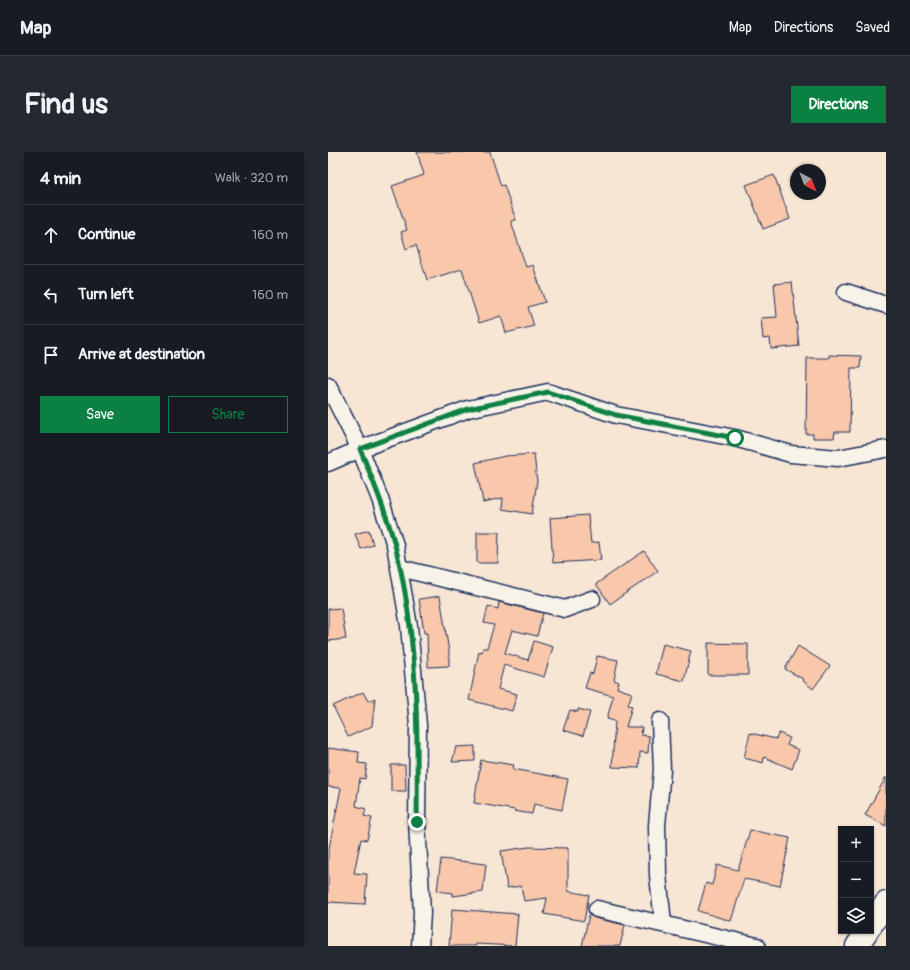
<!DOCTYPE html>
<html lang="en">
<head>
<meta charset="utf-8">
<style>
  body { margin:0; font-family:Pangolin,sans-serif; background:#242831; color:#f1f3f6 }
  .controls { position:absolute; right:12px; bottom:12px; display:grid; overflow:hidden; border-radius:0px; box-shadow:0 1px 3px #0004 }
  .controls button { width:36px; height:36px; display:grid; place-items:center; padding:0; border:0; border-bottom:1px solid #363941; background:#171b24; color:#f1f3f6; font:20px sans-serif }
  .compass { position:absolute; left:462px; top:12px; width:36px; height:36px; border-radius:50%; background:#171b24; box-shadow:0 1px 3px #0004; rotate:138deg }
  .stop { position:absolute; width:12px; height:12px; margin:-9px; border:3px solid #0b8043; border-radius:50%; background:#fff }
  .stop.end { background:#0b8043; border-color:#fff; box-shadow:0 1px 4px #0008 }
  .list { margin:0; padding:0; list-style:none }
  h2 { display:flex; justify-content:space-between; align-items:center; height:52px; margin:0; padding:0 16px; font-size:17px }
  h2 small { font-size:13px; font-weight:400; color:#9ea1a6 }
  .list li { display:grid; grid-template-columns:26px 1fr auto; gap:12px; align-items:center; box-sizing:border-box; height:60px; padding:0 16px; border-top:1px solid #363941 }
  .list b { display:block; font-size:15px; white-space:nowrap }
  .list em { font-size:13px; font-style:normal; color:#9ea1a6 }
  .actions { display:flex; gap:8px; padding:12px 16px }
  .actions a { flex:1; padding:9px 0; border:1px solid #0b8043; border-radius:0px; text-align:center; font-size:14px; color:#0b8043 }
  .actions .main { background:#0b8043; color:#fff }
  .icon { flex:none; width:22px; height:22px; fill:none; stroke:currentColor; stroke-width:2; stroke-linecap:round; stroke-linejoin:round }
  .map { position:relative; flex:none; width:558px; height:794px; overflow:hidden; border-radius:0px }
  header { display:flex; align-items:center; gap:24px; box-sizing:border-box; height:56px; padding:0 20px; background:#171b24; border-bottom:1px solid #363941 }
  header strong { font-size:19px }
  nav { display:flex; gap:22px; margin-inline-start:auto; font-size:14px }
  .intro { display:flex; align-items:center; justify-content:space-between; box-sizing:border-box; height:96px; padding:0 24px }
  h1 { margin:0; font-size:28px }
  .button { padding:10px 18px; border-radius:0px; background:#0b8043; color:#fff; font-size:14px; font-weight:700 }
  main { display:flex; gap:24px; padding:0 24px }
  aside { flex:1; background:#171b24; border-radius:0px; box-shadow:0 1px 3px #0004 }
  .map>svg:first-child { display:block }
  .building { fill:#f9c7a9; stroke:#1b2f5e }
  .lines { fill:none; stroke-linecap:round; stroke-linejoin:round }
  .street-casing { stroke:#1b2f5e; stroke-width:19 }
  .secondary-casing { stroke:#1b2f5e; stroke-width:25 }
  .street { stroke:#f7f3e8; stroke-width:16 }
  .secondary { stroke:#f7f3e8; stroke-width:22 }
  .route { stroke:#0b8043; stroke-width:5 }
</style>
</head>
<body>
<header>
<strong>Map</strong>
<nav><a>Map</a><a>Directions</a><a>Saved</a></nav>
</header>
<div class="intro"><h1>Find us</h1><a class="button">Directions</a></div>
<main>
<aside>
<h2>4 min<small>Walk · 320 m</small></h2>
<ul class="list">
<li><svg class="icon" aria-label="ahead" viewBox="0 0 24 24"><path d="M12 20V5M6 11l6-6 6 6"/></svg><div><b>Continue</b></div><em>160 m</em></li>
<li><svg class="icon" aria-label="left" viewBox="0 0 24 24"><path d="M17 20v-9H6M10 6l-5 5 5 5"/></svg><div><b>Turn left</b></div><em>160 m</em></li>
<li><svg class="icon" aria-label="arrive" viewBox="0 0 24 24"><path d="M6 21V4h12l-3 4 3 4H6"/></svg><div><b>Arrive at destination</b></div></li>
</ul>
<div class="actions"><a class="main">Save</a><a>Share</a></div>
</aside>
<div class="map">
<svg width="558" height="794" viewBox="0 0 558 794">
  <rect width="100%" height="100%" fill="#f8e6d5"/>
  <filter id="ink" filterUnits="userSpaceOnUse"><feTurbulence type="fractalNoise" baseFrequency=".025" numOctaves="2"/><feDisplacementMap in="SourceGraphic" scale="8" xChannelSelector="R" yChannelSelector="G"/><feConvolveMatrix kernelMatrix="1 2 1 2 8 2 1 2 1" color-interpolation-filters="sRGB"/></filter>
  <g filter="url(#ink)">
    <g class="building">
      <path d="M 89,0 L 162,0 L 173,34 L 176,33 L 188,68 L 183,69 L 198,115 L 205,113 L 217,150 L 200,155 L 206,174 L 178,181 L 173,164 L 151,171 L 134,117 L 99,128 L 88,93 L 78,97 L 73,80 L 79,78 L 64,34 L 96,23 Z"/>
      <path d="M 446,23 L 462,67 L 435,77 L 418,33 Z"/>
      <path d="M 464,130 L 471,194 L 443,197 L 442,186 L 435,187 L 433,166 L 449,165 L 446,132 Z"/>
      <path d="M 501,203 L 533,204 L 532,216 L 523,216 L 522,280 L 507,280 L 506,286 L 485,286 L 485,282 L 478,282 L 479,206 L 501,206 Z"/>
      <path d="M 206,302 L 209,329 L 204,362 L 174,357 L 175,346 L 155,350 L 147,311 L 177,304 Z"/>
      <path d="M 260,363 L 263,391 L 271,390 L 273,408 L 225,411 L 222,366 Z"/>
      <path d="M 41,378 L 45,393 L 33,397 L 27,382 Z"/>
      <path d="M 149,380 L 171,380 L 170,411 L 149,411 Z"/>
      <path d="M 316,399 L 330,419 L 282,452 L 268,432 Z"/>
      <path d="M 112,444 L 121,500 L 121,514 L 100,515 L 99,481 L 96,481 L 91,447 Z"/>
      <path d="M 171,450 L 215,461 L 209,484 L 184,478 L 177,501 L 200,508 L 206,489 L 225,495 L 216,525 L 176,513 L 170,537 L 189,542 L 184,559 L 141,548 L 151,499 L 154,500 L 155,496 L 159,496 L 166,473 L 156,471 L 160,454 L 170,457 Z"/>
      <path d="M 13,456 L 18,487 L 0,489 L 0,457 Z"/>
      <path d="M 380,491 L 420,492 L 420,523 L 380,523 Z"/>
      <path d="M 335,492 L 363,499 L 356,529 L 328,522 Z"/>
      <path d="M 470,494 L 502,514 L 485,537 L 474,528 L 475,527 L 457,517 Z"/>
      <path d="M 269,504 L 290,508 L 286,528 L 291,530 L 289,536 L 304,541 L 300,553 L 304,554 L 298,575 L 314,575 L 313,583 L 321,584 L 320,601 L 312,600 L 311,616 L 284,615 L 287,569 L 279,567 L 285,544 L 257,536 L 262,521 L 265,522 Z"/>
      <path d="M 35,540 L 40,549 L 47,546 L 44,574 L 20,585 L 5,554 Z"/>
      <path d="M 250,557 L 262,560 L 255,584 L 235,578 L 242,558 L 250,560 Z"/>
      <path d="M 422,581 L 448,587 L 451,581 L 462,586 L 459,593 L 471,598 L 464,617 L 436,605 L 435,611 L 416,606 Z"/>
      <path d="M 147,594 L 147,609 L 124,610 L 128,595 Z"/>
      <path d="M 0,596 L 31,600 L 30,611 L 39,612 L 37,627 L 32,626 L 28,654 L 38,657 L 36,664 L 44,666 L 39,688 L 33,687 L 26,721 L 39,722 L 37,752 L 0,750 L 0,701 L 13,636 L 0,635 Z"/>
      <path d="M 153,608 L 186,613 L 185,617 L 240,627 L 234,658 L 206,652 L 204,662 L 186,659 L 187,658 L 146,651 Z"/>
      <path d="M 63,613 L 77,613 L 78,639 L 63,639 Z"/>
      <path d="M 558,625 L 558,674 L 537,663 Z"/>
      <path d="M 422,678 L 462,686 L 452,734 L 416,727 L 403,769 L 370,759 L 378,731 L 384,733 L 389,713 L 410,718 Z"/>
      <path d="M 201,695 L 240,696 L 240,739 L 261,743 L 256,769 L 216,762 L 219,746 L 196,749 L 193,734 L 179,736 L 173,699 Z"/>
      <path d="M 113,707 L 158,712 L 155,740 L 125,744 L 125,741 L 109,739 Z"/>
      <path d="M 124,757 L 190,762 L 187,794 L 148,792 L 148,794 L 121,794 Z"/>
      <path d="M 261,763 L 267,766 L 297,773 L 292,794 L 254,794 Z"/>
    </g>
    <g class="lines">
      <g class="street-casing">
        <g id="street">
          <path d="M 518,140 L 558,153"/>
          <path d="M 0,233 L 32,297 L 52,347 L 67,393 L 81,474 L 90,573 L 89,670 L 94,761 L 92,794"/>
          <path d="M 0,311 L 32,297 L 140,257 L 220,240 L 288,263 L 407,286 L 463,302 L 510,306 L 558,297"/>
          <path d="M 72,416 L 237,457 L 264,447"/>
          <path d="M 332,569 L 334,618 L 329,673 L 330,723 L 335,771"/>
          <path d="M 269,757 L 429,794"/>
        </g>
      </g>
      <g class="secondary-casing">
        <g id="secondary">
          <path d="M 543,773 L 558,751"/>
          <path d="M 529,794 L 539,779"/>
        </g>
      </g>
      <use href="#street" class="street"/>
      <use href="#secondary" class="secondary"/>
    </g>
  </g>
  <g class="lines" filter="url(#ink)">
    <path class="route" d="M 89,670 C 90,578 90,483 67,393 C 58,360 45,328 32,297 L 140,257 L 220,240 L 288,263 L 407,286"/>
  </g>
</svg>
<div class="controls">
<button>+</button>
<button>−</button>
<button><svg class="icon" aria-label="layers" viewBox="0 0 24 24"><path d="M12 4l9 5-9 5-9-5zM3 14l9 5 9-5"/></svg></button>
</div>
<svg class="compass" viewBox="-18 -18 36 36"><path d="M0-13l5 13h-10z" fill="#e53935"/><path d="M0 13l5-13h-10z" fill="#9ea1a6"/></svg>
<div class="stop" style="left:407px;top:286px"></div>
<div class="stop end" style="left:89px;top:670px"></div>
</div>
</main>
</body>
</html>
